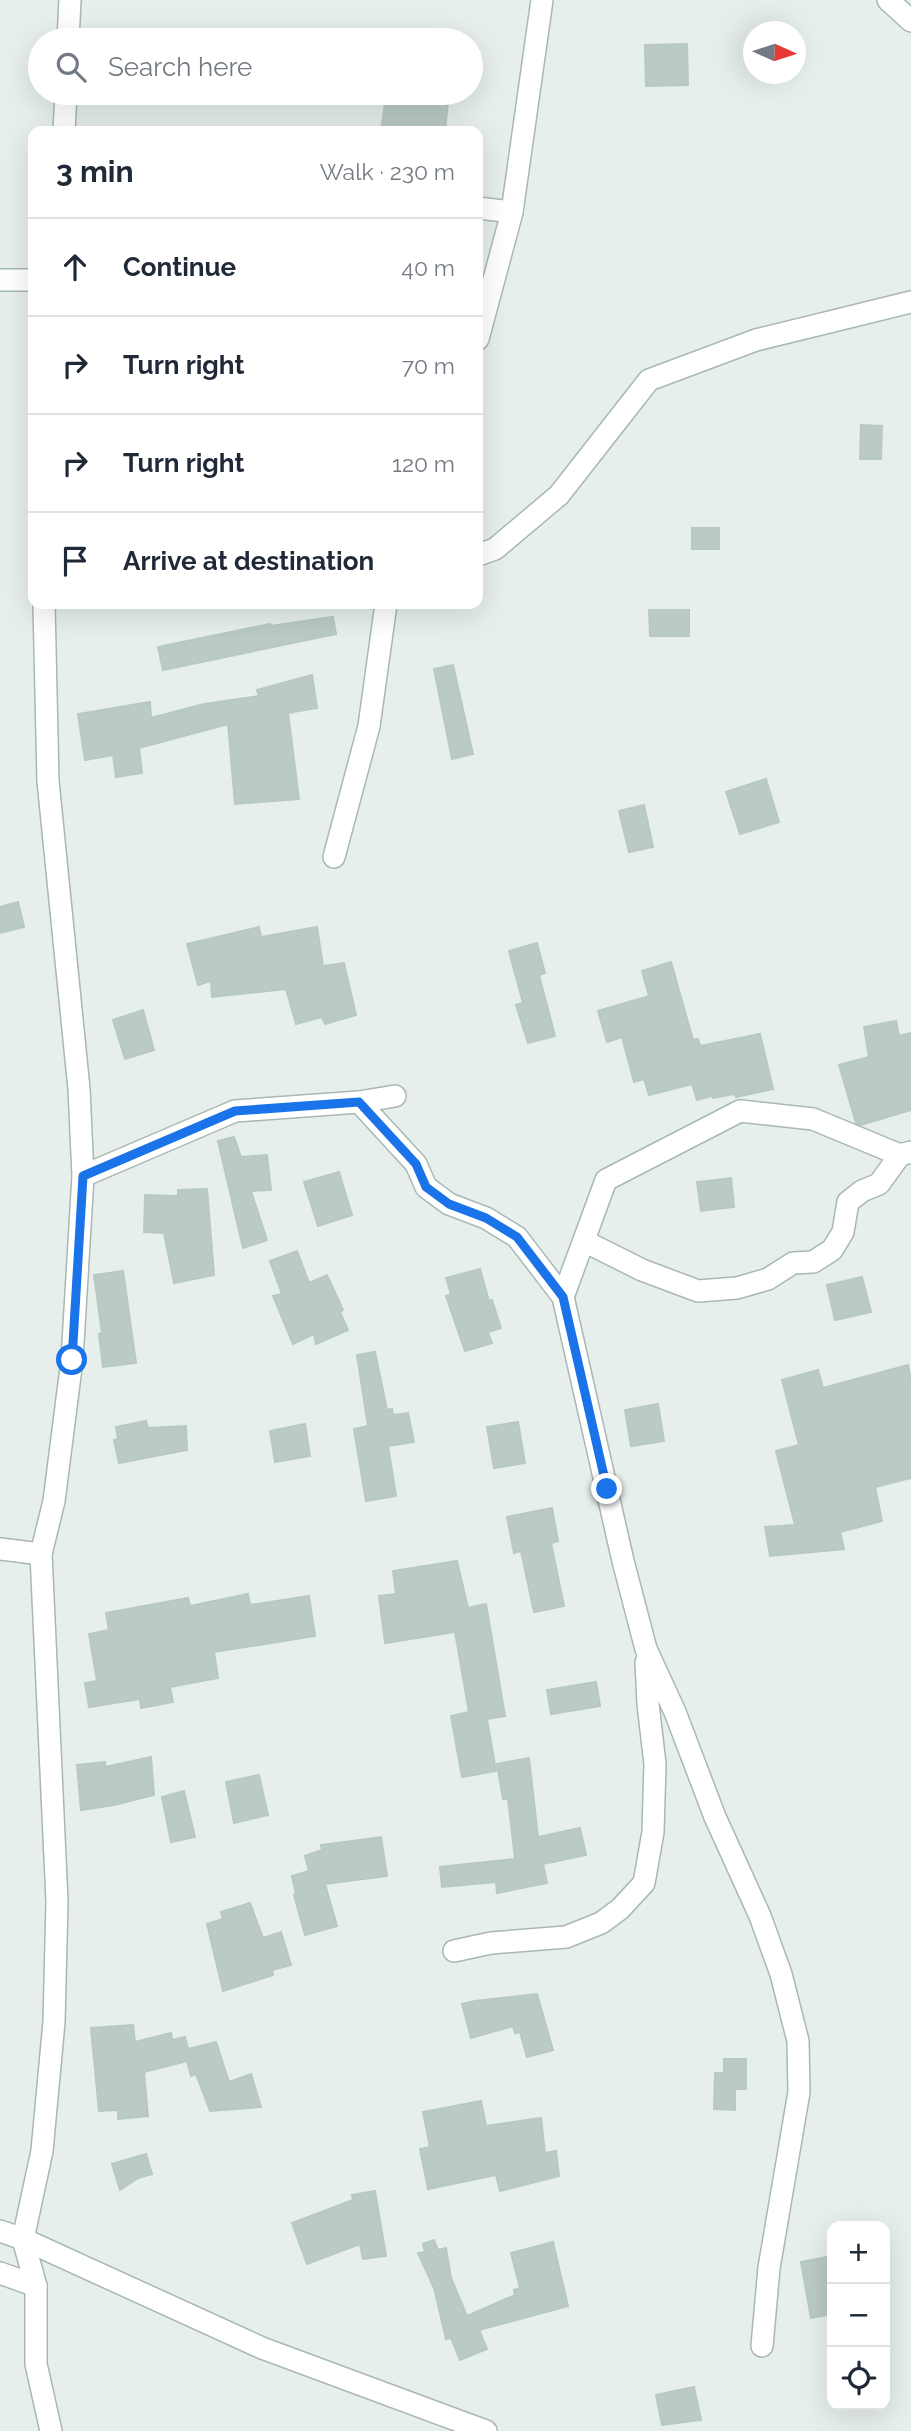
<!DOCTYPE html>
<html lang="en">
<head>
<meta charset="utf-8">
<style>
  body { margin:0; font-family:Raleway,sans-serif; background:#f2f2f3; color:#1f2937 }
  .controls { position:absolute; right:21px; bottom:21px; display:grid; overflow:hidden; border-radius:14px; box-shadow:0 7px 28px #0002 }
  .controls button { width:63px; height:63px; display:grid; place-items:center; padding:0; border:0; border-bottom:2px solid #e0e1e3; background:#fff; color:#1f2937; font:35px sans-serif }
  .compass { position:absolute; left:743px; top:21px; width:63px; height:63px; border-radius:50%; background:#fff; box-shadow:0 7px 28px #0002; rotate:93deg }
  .stop { position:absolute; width:21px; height:21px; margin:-16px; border:5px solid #1a73e8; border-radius:50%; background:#fff }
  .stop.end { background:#1a73e8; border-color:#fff; box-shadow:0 2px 7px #0008 }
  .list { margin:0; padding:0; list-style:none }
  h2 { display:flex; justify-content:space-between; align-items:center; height:91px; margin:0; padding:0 28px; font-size:30px }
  h2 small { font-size:23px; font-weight:400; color:#747a83 }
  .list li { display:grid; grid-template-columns:46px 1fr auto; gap:21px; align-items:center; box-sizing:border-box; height:98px; padding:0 28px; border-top:2px solid #e0e1e3 }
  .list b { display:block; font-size:26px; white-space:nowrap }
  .list em { font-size:23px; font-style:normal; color:#747a83 }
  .icon { flex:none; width:38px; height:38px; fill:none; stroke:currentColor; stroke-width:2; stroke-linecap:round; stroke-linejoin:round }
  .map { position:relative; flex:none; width:911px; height:2431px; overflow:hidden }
  .search { position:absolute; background:#fff; box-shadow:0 7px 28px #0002; left:28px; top:28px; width:455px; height:77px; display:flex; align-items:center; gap:18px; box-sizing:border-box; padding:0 24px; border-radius:38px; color:#747a83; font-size:26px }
  .panel { position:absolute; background:#fff; box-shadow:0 7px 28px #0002; left:28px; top:126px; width:455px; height:483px; border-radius:14px }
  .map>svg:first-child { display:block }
  .building { fill:#bbcac4; stroke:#b8c9c2; stroke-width:2 }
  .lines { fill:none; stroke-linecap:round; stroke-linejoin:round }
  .minor-casing { stroke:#a8b8b2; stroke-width:24 }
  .minor { stroke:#fff; stroke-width:21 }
  .route { stroke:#1a73e8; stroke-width:9 }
</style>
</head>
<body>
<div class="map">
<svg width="911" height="2431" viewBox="0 0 911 2431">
  <rect width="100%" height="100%" fill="#e6efeb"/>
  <g class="building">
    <path d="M 687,44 L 688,85 L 646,86 L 645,45 Z"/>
    <path d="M 427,93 L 449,93 L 445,131 L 381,131 L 386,97 L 427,103 Z"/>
    <path d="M 861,425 L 882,426 L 881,459 L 860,459 Z"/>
    <rect x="692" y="528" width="27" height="21"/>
    <path d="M 649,610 L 689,610 L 689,636 L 650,636 Z"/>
    <path d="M 333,617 L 336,634 L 163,670 L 158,647 L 270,624 L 270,626 Z"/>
    <path d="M 453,665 L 473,754 L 452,759 L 434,669 Z"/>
    <path d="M 312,675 L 317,708 L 288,713 L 299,799 L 235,804 L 228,724 L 139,748 L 142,773 L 116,777 L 113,755 L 85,760 L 78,714 L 150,702 L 151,718 L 204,704 L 259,696 L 257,690 Z"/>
    <path d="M 766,779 L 779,822 L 740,834 L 726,792 Z"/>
    <path d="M 644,805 L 653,847 L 629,852 L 619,811 Z"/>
    <path d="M 18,902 L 24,927 L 0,933 L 0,907 Z"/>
    <path d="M 259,927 L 261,937 L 317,927 L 323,966 L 344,963 L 356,1015 L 325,1024 L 322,1017 L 296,1024 L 286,989 L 212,997 L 211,981 L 198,985 L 187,944 Z"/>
    <path d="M 537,943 L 545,973 L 539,975 L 555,1036 L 528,1043 L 516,1005 L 523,1003 L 509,951 Z"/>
    <path d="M 671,962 L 693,1040 L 698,1039 L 700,1046 L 760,1034 L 773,1089 L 736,1097 L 735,1094 L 713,1098 L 712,1096 L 697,1100 L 692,1084 L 649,1095 L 644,1079 L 634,1082 L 622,1037 L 607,1042 L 598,1011 L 649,996 L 642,971 Z"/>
    <path d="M 143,1010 L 154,1050 L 125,1059 L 113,1020 Z"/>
    <path d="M 896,1021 L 899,1036 L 911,1033 L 911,1110 L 861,1125 L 856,1123 L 839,1065 L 869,1057 L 864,1027 Z"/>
    <path d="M 234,1137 L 241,1157 L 267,1155 L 271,1190 L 251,1191 L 267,1240 L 243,1248 L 218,1141 Z"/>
    <path d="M 339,1172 L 352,1215 L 318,1226 L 304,1182 Z"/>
    <path d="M 731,1178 L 734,1207 L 701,1211 L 697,1182 Z"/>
    <path d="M 207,1189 L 214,1275 L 174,1283 L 164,1233 L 144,1232 L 145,1195 L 178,1196 L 178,1190 Z"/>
    <path d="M 297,1251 L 309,1283 L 327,1275 L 343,1310 L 340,1312 L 348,1330 L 316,1344 L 314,1334 L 293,1344 L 273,1296 L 282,1294 L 270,1261 Z"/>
    <path d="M 480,1269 L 489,1301 L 492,1300 L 501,1328 L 488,1332 L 492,1343 L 465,1351 L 446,1296 L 451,1294 L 446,1278 Z"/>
    <path d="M 123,1271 L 136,1363 L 103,1367 L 99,1334 L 102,1333 L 94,1275 Z"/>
    <path d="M 862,1277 L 871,1312 L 835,1320 L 827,1285 Z"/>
    <path d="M 375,1352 L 387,1410 L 392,1409 L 393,1415 L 408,1413 L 414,1442 L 388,1446 L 396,1496 L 366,1501 L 354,1429 L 368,1426 L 357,1355 Z"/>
    <path d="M 908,1365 L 911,1380 L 911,1478 L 875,1487 L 882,1521 L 840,1532 L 844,1549 L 770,1556 L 765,1527 L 795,1525 L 776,1451 L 799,1445 L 782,1380 L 818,1370 L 823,1388 Z"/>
    <path d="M 658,1404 L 664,1441 L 631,1446 L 625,1410 Z"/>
    <path d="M 146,1421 L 148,1428 L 186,1426 L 187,1450 L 119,1463 L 114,1440 L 118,1439 L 116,1427 Z"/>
    <path d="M 518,1422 L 525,1463 L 494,1468 L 487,1427 Z"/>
    <path d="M 305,1424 L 310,1456 L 275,1462 L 270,1431 Z"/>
    <path d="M 552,1508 L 558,1541 L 551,1543 L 564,1606 L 534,1612 L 521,1551 L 514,1553 L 507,1517 Z"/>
    <path d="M 457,1561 L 468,1608 L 486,1604 L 505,1716 L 487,1719 L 496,1771 L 462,1777 L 451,1716 L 469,1712 L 455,1632 L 385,1643 L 379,1596 L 396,1594 L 393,1571 Z"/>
    <path d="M 248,1594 L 250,1605 L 309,1596 L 315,1636 L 214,1652 L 218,1678 L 170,1687 L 173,1702 L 141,1708 L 140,1699 L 89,1707 L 85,1683 L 97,1681 L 89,1634 L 109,1630 L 106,1613 L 188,1598 L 190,1606 Z"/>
    <path d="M 596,1682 L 600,1706 L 551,1714 L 547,1690 Z"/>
    <path d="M 151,1757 L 154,1795 L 114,1805 L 81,1810 L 77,1765 L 105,1762 L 105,1767 Z"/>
    <path d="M 529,1758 L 538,1837 L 580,1828 L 586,1855 L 543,1864 L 547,1883 L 497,1893 L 496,1882 L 442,1887 L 440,1867 L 515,1859 L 508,1799 L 503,1799 L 497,1764 Z"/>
    <path d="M 259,1775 L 268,1815 L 234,1823 L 226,1782 Z"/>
    <path d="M 184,1791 L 195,1837 L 171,1842 L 162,1797 Z"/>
    <path d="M 381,1837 L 387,1876 L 325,1884 L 337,1926 L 305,1935 L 294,1895 L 296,1894 L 292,1876 L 309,1871 L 305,1856 L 322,1850 L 321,1845 Z"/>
    <path d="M 250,1903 L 263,1938 L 281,1932 L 291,1965 L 272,1970 L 273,1975 L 223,1991 L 207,1924 L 223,1919 L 221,1912 Z"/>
    <path d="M 537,1994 L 553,2050 L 527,2057 L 520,2032 L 515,2033 L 513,2026 L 471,2038 L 462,2004 L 475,2001 Z"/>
    <path d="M 133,2025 L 135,2042 L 171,2033 L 172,2040 L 185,2037 L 188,2049 L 216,2042 L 229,2082 L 251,2074 L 261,2107 L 210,2111 L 196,2074 L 191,2076 L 187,2061 L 144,2072 L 148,2116 L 118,2119 L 118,2110 L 99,2111 L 91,2028 Z"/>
    <path d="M 724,2059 L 746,2059 L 746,2089 L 735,2089 L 735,2110 L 714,2109 L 715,2073 L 724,2073 Z"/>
    <path d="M 481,2101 L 486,2126 L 541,2118 L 545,2153 L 556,2151 L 559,2176 L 500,2191 L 496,2175 L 428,2189 L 420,2149 L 430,2147 L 423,2112 Z"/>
    <path d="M 146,2154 L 152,2174 L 138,2178 L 120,2190 L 112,2164 Z"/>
    <path d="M 375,2191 L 386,2256 L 363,2259 L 360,2244 L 307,2264 L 292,2223 L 353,2200 L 352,2195 Z"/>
    <path d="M 434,2240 L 438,2250 L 446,2248 L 451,2278 L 467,2316 L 515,2295 L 514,2290 L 520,2288 L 511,2253 L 553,2242 L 568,2306 L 479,2330 L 487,2349 L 460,2360 L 451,2338 L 446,2339 L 434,2288 L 418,2253 L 425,2252 L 423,2244 Z"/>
    <path d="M 832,2256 L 832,2314 L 811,2318 L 801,2262 Z"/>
    <path d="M 694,2387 L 701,2420 L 662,2425 L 656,2395 Z"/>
  </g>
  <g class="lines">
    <g class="minor-casing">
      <g id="minor">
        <path d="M 888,0 L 911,21"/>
        <path d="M 68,40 L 70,0"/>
        <path d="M 64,131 L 66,93"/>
        <path d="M 478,208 L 512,212 L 542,0"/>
        <path d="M 0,280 L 33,280"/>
        <path d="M 478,339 L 512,212"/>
        <path d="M 478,555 L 495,549 L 559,495 L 649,380 L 756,340 L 911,302"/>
        <path d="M 44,604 L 48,781 L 79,1089 L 83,1176 L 72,1360 L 54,1501 L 41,1554 L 57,1901 L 54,2022 L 42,2151 L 23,2239 L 36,2286 L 36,2364 L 51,2431"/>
        <path d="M 334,857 L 369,726 L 386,604"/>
        <path d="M 395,1096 L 359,1102 L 416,1164 L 426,1187 L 449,1204 L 486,1218 L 517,1237 L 563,1297 L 623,1561 L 646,1649 L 675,1712 L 715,1817 L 760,1916 L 781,1974 L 798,2041 L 799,2092 L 769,2268 L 762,2346"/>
        <path d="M 83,1176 L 235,1111 L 359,1102"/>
        <path d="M 584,1241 L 642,1270 L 698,1291 L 737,1288 L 768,1279 L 793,1263 L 813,1262 L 832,1250 L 843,1232 L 848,1202 L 862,1191 L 879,1184 L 900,1155"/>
        <path d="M 563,1297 L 606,1180 L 740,1111 L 813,1119 L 900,1155 L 911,1152"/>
        <path d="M 0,1549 L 41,1554"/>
        <path d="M 454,1951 L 491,1943 L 566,1937 L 601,1923 L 620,1909 L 644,1883 L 653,1832 L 655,1764 L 648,1704 L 646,1662"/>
        <path d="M 0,2231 L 23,2239 L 262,2348 L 486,2431"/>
        <path d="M 0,2273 L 36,2286"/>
      </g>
    </g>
    <use href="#minor" class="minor"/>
  </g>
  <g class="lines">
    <path class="route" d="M 72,1360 L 83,1176 L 235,1111 L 359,1102 L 416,1164 L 426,1187 L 449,1204 L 486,1218 L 517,1237 L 563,1297 L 607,1489"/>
  </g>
</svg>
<div class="controls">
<button>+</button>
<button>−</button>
<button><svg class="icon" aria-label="locate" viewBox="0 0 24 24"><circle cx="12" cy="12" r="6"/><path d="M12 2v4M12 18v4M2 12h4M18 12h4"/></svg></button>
</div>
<svg class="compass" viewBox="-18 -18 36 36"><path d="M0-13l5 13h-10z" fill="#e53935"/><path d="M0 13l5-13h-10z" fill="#747a83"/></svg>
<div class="stop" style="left:72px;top:1360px"></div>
<div class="stop end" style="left:607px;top:1489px"></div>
<div class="search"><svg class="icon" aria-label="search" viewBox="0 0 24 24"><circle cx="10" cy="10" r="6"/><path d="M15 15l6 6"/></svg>Search here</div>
<section class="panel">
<h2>3 min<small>Walk · 230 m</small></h2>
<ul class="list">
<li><svg class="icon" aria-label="ahead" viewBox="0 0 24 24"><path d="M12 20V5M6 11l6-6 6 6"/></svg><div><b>Continue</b></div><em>40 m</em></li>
<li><svg class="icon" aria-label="right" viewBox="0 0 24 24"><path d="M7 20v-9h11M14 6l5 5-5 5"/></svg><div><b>Turn right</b></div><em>70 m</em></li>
<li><svg class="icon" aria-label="right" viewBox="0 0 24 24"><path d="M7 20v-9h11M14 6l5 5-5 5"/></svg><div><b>Turn right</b></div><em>120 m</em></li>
<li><svg class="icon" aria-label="arrive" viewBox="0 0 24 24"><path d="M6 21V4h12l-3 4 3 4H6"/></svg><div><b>Arrive at destination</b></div></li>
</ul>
</section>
</div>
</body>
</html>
